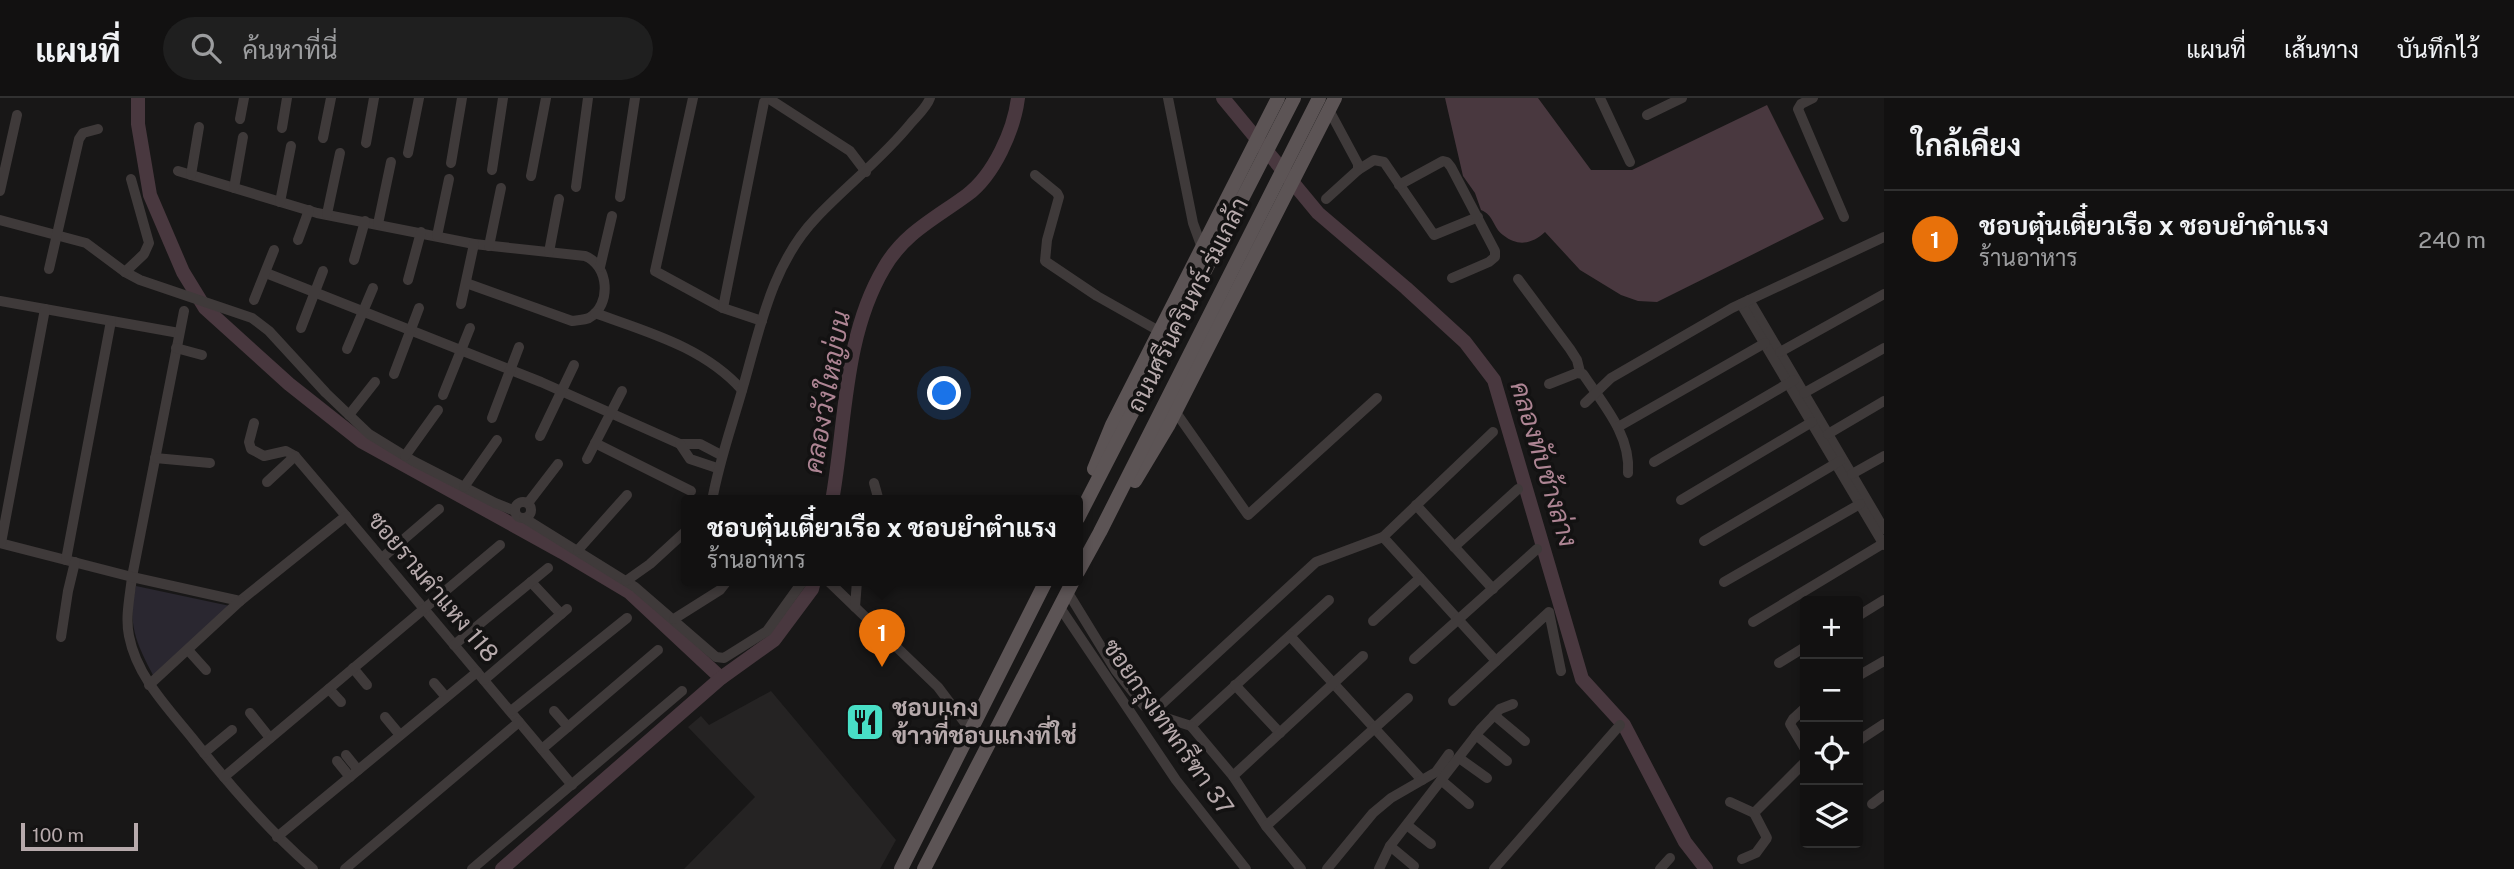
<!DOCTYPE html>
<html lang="th">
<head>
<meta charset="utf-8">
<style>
  body { margin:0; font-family:"Public Sans",Sarabun,sans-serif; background:#1f1f1f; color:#f1f3f6 }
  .controls { position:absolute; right:21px; bottom:21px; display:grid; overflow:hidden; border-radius:7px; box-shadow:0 4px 10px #0003 }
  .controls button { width:63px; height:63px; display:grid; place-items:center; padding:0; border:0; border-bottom:2px solid #313131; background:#121111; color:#f1f3f6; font:35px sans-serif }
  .scale { position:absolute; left:21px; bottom:18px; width:117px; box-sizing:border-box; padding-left:7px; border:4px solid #b7aaac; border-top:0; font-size:19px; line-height:24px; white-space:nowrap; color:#b7aaac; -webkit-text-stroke:5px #131212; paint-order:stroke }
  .you { position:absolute; left:945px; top:296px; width:24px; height:24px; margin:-18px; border:5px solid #fff; border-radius:50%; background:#1a73e8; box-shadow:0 0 0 10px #1a73e833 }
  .badge { display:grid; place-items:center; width:46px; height:46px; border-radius:50%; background:#7c3aed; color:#fff; font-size:23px; font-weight:700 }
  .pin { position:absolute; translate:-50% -58px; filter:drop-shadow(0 2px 4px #0008) }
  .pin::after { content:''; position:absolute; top:37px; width:24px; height:21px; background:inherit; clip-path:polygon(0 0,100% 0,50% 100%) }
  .popup { position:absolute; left:681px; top:397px; width:402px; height:91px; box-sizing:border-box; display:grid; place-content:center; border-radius:7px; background:#121111; filter:drop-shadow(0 2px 5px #0005); font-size:23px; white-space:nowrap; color:#9c9d9f }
  .popup b { font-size:26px; color:#f1f3f6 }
  .popup::after { content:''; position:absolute; left:50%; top:100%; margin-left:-14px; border:14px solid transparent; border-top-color:#121111 }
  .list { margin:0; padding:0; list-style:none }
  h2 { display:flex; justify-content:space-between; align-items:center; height:91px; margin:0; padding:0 28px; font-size:30px }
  h2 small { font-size:23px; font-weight:400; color:#9c9d9f }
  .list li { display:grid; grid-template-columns:46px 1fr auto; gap:21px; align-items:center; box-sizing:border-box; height:98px; padding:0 28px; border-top:2px solid #313131 }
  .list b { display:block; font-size:26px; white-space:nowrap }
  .list p { margin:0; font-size:23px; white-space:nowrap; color:#9c9d9f }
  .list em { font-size:23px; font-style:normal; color:#9c9d9f }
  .icon { flex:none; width:38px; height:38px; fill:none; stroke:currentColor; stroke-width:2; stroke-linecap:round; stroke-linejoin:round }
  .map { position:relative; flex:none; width:1884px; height:771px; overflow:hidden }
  header { display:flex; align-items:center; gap:42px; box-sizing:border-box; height:98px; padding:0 35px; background:#121111; border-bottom:2px solid #313131 }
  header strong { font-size:33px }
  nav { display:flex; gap:38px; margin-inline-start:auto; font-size:24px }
  .search { width:490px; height:63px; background:#1f1f1f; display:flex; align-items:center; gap:18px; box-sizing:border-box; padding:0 24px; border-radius:38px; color:#9c9d9f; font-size:26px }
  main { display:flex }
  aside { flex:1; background:#121111 }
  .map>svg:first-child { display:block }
  .built { fill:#252323 }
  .green { fill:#2a2730 }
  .water { fill:#49383f }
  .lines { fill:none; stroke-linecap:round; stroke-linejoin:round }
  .river { stroke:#49383f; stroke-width:14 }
  .minor { stroke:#3f3a3a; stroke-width:10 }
  .major { stroke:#5c5455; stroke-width:14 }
  .labels { text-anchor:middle; stroke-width:7; stroke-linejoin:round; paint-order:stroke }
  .street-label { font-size:24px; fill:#b7aaac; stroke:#131212 }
  .poi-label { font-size:24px; font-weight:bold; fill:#b7aaac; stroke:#131212; text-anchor:start }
  .water-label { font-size:26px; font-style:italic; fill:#ae8594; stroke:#131212 }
</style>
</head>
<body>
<header>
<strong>แผนที่</strong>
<div class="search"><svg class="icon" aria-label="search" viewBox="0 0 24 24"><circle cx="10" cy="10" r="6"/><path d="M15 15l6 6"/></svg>ค้นหาที่นี่</div>
<nav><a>แผนที่</a><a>เส้นทาง</a><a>บันทึกไว้</a></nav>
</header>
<main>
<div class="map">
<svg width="1884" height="771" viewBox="0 0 1884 771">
  <rect width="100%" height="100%" fill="#181717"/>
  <path class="built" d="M 771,593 L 896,742 L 880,771 L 684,771 L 755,699 L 688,629 L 701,618 L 709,627 Z"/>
  <path class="green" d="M 136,488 L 230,508 L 154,579 C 136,545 127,526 136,488 Z"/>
  <path class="water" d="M 1445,0 L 1538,0 L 1591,72 L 1632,72 L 1767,7 L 1824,121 L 1657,204 L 1638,203 L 1621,197 L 1580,172 L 1545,134 C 1532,146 1518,149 1503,137 C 1493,130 1494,117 1481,112 L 1475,95 L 1463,78 Z"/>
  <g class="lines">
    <g class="river">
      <path d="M 138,0 L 138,26 L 150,97 L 183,174 L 205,210 L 289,286 L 361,343 L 562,454 L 629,494 L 721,580"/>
      <path d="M 1223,0 L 1318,115 L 1406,190 L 1465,244 L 1494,282 L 1582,581 L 1624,627 L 1685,744 L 1706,771"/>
      <path d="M 832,403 C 846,326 843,239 884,170 C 904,135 936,120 967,97 C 994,77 1014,32 1018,0"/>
      <path d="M 502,771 L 721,580 L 774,542 L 812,491 L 814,483"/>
    </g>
    <g class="minor">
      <path d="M 693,0 L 655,173 L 723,210 L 762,223"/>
      <path d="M 768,0 L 850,53 L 866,74"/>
      <path d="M 1168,0 L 1193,125 L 1201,147"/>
      <path d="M 1600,0 L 1630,64"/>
      <path d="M 1813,0 L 1801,6 L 1798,11 L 1844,119"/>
      <path d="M 1647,17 L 1682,0"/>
      <path d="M 240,21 L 244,0"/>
      <path d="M 282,30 L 287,0"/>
      <path d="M 323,40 L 331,0"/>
      <path d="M 366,45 L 374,0"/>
      <path d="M 408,55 L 419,0"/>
      <path d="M 451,65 L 462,0"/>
      <path d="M 492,72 L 503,0"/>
      <path d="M 1358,72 L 1374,62 L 1384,64 L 1434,137 L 1478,119"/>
      <path d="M 178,73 L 317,115 L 474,146 L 585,158 C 609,167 612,207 589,220 C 584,222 577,222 572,223 L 466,185"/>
      <path d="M 191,77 L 199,29"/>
      <path d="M 1035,77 L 1057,95 L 1059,99 L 1047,142 L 1045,163 L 1097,198 L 1159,233"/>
      <path d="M 531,78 L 546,0"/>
      <path d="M 1399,87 L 1443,63 L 1447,64 L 1451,69 L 1495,153 L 1495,159 L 1489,164 L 1452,180"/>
      <path d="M 576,89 L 588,0"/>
      <path d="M 234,90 L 243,39"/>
      <path d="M 0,93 L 17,17"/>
      <path d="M 620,99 L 635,0"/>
      <path d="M 1326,101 L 1358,72 L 1358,66 L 1329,12"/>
      <path d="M 280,104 L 291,48"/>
      <path d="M 327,116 L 340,55"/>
      <path d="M 0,122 L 86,145 L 125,174 L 140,182 L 252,220 L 269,233 L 326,295 L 369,336 L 413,363 L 495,405 L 515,413"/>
      <path d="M 378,126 L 391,64"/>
      <path d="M 437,138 L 449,81"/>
      <path d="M 298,142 L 309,112"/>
      <path d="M 489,148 L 501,90"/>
      <path d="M 549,154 L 559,101"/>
      <path d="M 354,162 L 365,123"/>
      <path d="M 600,169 L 612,118"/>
      <path d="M 49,171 L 79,41 L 83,35 L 98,31"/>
      <path d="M 125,174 L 144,156 L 149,145 L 131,81"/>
      <path d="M 266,175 L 541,284 L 680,346 L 700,346 L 721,357"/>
      <path d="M 1518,181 L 1570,251 L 1577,262 L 1580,274"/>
      <path d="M 408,182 L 421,134"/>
      <path d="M 254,202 L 274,152"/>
      <path d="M 1749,202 L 1884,431"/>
      <path d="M 0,203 L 179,235"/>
      <path d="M 461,206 L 474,146"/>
      <path d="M 1741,206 L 1884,447"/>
      <path d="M 723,210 L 764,4"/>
      <path d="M 184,213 L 132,479 C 130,498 125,519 129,538 C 137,579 168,610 193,641 C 230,688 268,732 313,771"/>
      <path d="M 595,215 C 647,234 704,249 742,292"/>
      <path d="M 301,230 L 323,173"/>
      <path d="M 176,250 L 202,257"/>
      <path d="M 347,251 L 373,190"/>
      <path d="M 1780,254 L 1884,196"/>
      <path d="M 394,276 L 419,210"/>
      <path d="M 1549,286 L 1577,275 L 1583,276 C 1603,306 1631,337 1628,375"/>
      <path d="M 1804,295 L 1884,250"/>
      <path d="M 443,297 L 470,230"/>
      <path d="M 1585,305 L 1611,280 L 1732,210 L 1884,139"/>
      <path d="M 1175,313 L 1248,417 L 1377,300"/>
      <path d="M 349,317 L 375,284"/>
      <path d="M 492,320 L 519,249"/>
      <path d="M 254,325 L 249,344 L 251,351 L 264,358 L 286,353 L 295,358 L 346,418"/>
      <path d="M 1618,329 L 1765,245"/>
      <path d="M 1828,336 L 1884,303"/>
      <path d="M 540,338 L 574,267"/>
      <path d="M 595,345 L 691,393"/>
      <path d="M 680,346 L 690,361 L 717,370"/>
      <path d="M 405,358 L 438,312"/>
      <path d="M 155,360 L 210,365"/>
      <path d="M 587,361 L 622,293"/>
      <path d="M 1654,364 L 1794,282"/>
      <path d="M 1852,376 L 1884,358"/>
      <path d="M 267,384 L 295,358"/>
      <path d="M 874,385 L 879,403"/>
      <path d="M 464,389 L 497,342"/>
      <path d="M 1681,402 L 1812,324"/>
      <path d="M 712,403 C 719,363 732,328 743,289 C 760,230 772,166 816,120 C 847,87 883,60 911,25 C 918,17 927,9 930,0"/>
      <circle cx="523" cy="412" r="8"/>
      <path d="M 528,405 L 558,366"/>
      <path d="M 1416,407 L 1493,491"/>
      <path d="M 524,420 L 635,489 L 716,559 L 724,560 L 767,533 L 803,483"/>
      <path d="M 1383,439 L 1496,563"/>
      <path d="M 1704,443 L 1840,363"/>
      <path d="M 0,445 L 132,479 L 240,503 L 346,418 L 572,687"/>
      <path d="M 1,445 L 45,211"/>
      <path d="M 1454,449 L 1518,391"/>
      <path d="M 578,452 L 627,397"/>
      <path d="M 382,460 L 439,411"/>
      <path d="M 66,462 L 111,223"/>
      <path d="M 626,483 L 650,466 L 686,433"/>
      <path d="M 828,483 L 938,589 L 971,633"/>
      <path d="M 531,484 L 561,516"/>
      <path d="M 1724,484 L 1860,406"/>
      <path d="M 1067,493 L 1116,573 L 1144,608 L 1157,617 L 1191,628 L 1329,502"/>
      <path d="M 1059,508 L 1176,682 L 1246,771"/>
      <path d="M 855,509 L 857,483"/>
      <path d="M 1858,518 L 1884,502"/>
      <path d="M 674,521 L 720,492 L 727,483"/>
      <path d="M 1373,523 L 1420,480"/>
      <path d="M 1753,524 L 1884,445"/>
      <path d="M 1290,538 L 1422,682"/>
      <path d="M 61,539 L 68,493 L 75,464"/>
      <path d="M 454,547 L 548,470"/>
      <path d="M 188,552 L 206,572"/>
      <path d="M 1414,561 L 1537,451"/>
      <path d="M 1779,565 L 1805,549"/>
      <path d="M 353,570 L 367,587"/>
      <path d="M 1858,578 L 1884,563"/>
      <path d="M 484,582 L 567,511"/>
      <path d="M 434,585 L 446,599"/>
      <path d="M 149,587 L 240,503"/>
      <path d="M 1235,587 L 1280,635"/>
      <path d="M 329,591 L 341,604"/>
      <path d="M 1453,603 L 1549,514 L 1561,573"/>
      <path d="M 1805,610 L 1793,621 L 1790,626 L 1805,651"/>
      <path d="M 511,613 L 627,520"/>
      <path d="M 554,613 L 568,629"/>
      <path d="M 250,615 L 270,640"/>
      <path d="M 1152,615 L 1316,464 L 1383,439 L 1493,334"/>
      <path d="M 1494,617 L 1525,643"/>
      <path d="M 385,619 L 400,637"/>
      <path d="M 1191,628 L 1233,678 L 1266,728 L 1301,771"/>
      <path d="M 1476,637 L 1507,663"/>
      <path d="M 1858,643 L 1884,626"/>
      <path d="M 542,651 L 658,552"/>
      <path d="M 204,655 L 232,632"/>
      <path d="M 346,657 L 358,672"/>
      <path d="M 1459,660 L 1487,680"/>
      <path d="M 337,663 L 350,679"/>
      <path d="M 1233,678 L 1363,558"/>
      <path d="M 224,679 L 500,447"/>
      <path d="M 1441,682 L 1469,706"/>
      <path d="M 1730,704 L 1754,715 L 1805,664"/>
      <path d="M 1872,706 L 1884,697"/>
      <path d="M 1407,727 L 1431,746"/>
      <path d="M 1266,728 L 1408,600"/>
      <path d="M 277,739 L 477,574"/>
      <path d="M 1390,748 L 1414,768"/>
      <path d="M 1742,761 L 1756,755 L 1767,740 L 1754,715"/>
      <path d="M 345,771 L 519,624"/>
      <path d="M 472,771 L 682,593"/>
      <path d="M 1327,771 L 1373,715 L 1391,700 L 1436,674 L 1449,656"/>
      <path d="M 1379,771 L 1390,748 L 1480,632 L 1500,611 L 1513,606"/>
      <path d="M 1494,771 L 1620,627"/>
      <path d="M 1660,771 L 1670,760"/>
    </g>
    <g class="major">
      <path d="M 1094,371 L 1112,327 L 1278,0"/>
      <path d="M 1135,383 L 1168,328 L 1335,0"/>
      <path d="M 1078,420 L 1294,0"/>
      <path d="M 1078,474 L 1100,434 L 1319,0"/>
      <path d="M 901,771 L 1046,483"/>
      <path d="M 924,771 L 1073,483"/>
    </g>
  </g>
  <defs>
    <g id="restaurant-square" transform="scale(2.0125)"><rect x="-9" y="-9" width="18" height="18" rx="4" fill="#48dfc6" stroke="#131212"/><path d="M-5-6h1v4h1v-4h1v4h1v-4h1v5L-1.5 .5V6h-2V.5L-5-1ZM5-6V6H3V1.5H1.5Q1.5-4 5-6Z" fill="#111"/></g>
  </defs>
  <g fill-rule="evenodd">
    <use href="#restaurant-square" x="865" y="624"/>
  </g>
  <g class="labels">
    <g class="street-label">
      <text transform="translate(1188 207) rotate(-63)" y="8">ถนนศรีนครินทร์-ร่มเกล้า</text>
      <text transform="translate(433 489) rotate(50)" y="8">ซอยรามคำแหง 118</text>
      <text transform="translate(1168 629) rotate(55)" y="8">ซอยกรุงเทพกรีฑา 37</text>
    </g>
    <g class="poi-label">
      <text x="892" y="618">ชอบแกง<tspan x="892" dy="28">ข้าวที่ชอบแกงที่ใช่</tspan></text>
    </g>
    <g class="water-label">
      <text transform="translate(827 294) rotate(-80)" y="9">คลองวังใหญ่บน</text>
      <text transform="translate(1544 366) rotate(73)" y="9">คลองทับช้างล่าง</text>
    </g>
  </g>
</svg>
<div class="controls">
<button>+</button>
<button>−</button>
<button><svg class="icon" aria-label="locate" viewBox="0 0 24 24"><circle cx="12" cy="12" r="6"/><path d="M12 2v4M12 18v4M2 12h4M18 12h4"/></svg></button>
<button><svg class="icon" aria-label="layers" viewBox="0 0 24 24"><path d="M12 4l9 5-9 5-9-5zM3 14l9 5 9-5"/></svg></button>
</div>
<div class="scale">100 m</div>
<div class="you"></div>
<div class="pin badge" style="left:882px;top:569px;background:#e8710a">1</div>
<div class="popup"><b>ชอบตุ๋นเตี๋ยวเรือ x ชอบยำตำแรง</b>ร้านอาหาร</div>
</div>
<aside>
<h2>ใกล้เคียง<small></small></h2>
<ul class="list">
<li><span class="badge" style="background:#e8710a">1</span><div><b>ชอบตุ๋นเตี๋ยวเรือ x ชอบยำตำแรง</b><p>ร้านอาหาร</p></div><em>240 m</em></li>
</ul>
</aside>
</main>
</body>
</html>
